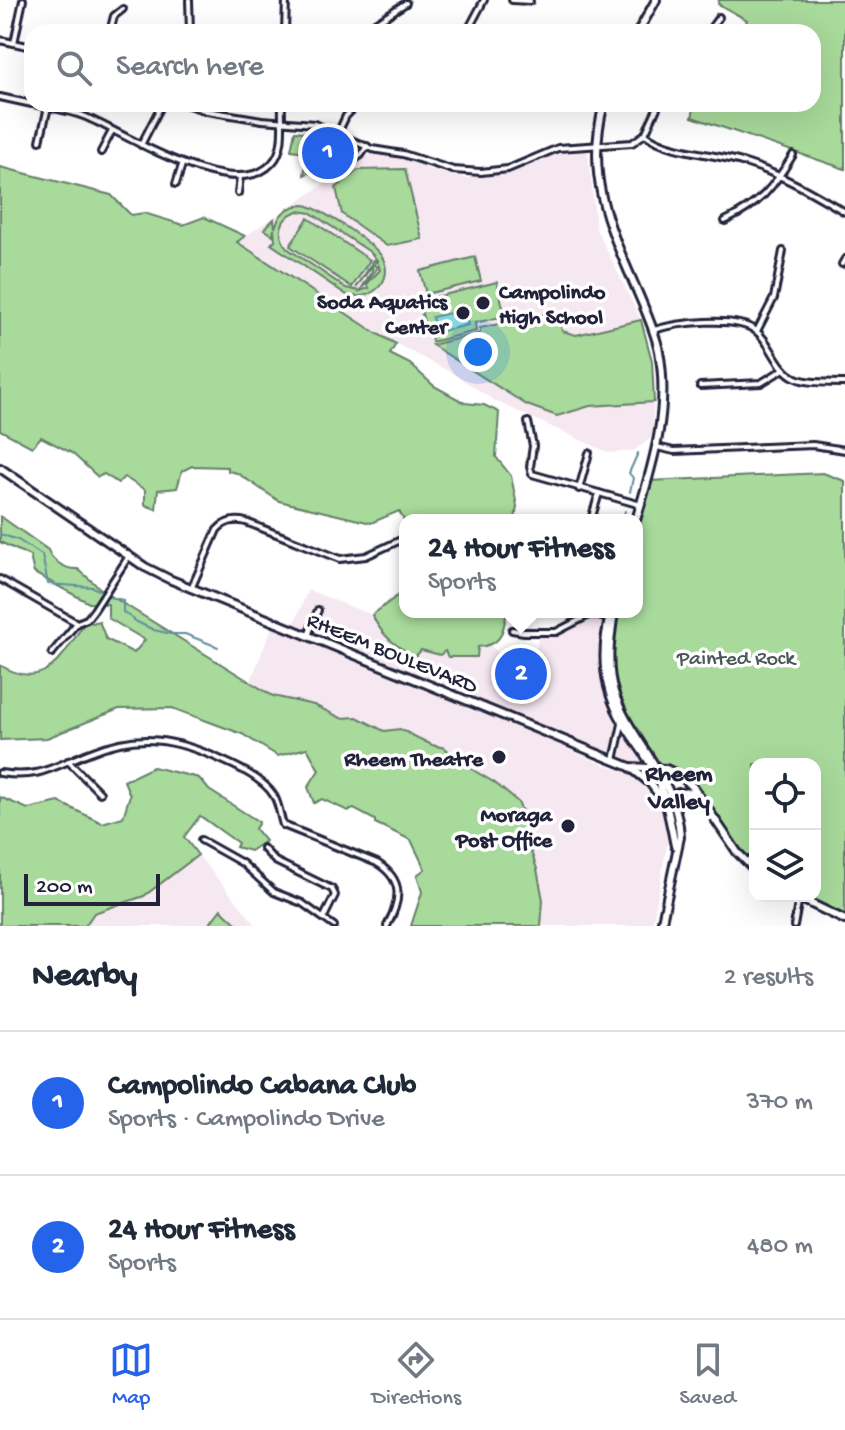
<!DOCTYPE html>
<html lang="en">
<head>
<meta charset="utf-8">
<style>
  body { margin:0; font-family:"Gochi Hand",sans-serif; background:#f2f2f3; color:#1f2937 }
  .controls { position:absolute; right:24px; bottom:24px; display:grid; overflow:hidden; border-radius:16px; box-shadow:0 8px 32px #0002 }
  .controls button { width:72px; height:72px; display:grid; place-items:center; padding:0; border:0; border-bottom:2px solid #e0e1e3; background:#fff; color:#1f2937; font:40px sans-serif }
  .scale { position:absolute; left:24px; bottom:20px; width:136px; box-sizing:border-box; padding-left:8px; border:4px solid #22223b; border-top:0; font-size:22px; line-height:28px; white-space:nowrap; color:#22223b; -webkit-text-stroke:6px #fff; paint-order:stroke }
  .you { position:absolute; left:478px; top:352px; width:28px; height:28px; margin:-20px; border:6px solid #fff; border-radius:50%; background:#1a73e8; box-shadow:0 0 0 12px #1a73e833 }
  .badge { display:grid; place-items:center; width:52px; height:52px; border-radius:50%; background:#2563eb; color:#fff; font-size:26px; font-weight:700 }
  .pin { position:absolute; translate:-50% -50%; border:4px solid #fff; box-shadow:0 2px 8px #0006 }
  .popup { position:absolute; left:399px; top:514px; width:244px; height:104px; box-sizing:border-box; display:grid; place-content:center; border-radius:16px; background:#fff; filter:drop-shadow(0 2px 6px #0005); font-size:26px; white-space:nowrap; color:#747a83 }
  .popup b { font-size:30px; color:#1f2937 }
  .popup::after { content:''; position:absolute; left:50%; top:100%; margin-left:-16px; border:16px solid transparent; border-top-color:#fff }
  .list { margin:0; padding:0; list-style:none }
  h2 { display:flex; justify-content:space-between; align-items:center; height:104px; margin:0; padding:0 32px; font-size:34px }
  h2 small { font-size:26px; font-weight:400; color:#747a83 }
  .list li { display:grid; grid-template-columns:52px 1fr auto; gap:24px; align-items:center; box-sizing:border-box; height:144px; padding:0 32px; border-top:2px solid #e0e1e3 }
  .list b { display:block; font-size:30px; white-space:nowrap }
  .list p { margin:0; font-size:26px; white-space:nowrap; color:#747a83 }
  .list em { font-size:26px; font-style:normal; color:#747a83 }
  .icon { flex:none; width:44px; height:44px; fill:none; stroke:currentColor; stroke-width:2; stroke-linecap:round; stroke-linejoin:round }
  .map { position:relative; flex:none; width:845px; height:926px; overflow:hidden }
  .search { position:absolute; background:#fff; box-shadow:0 8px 32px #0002; left:24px; right:24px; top:24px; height:88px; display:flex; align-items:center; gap:20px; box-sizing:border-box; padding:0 28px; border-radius:24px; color:#747a83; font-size:30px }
  .sheet { height:392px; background:#fff }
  nav { display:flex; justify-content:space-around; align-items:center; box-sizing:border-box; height:112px; border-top:2px solid #e0e1e3; background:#fff; font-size:22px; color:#747a83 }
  nav a { display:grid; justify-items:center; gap:4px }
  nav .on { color:#2563eb }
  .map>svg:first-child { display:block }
  .built { fill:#f6e8f1 }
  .green { fill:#a8da9b; stroke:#657e6b; stroke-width:2; fill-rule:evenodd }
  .water { fill:#86d8df; stroke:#5e8f9d; stroke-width:2 }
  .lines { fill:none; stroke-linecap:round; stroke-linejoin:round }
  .stream { stroke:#5e8f9d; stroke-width:2 }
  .minor-casing { stroke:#22223b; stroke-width:10 }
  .tertiary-casing { stroke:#22223b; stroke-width:12 }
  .secondary-casing { stroke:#22223b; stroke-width:12 }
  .minor { stroke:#fff; stroke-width:4 }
  .tertiary { stroke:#fff; stroke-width:6 }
  .secondary { stroke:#fff; stroke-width:6 }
  .poi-dot { fill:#22223b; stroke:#fff; stroke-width:3 }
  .labels { text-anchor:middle; stroke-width:7; stroke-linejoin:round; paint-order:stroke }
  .poi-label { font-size:22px; font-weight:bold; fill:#22223b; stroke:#fff; text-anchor:end }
  .street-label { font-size:22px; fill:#22223b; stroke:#fff }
  .park-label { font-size:22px; fill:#4a5958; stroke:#fff }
  .neighbourhood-label { font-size:24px; font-weight:bold; fill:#22223b; stroke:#fff }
</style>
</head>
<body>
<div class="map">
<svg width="845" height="926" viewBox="0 0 845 926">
  <rect width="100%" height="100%" fill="#fff"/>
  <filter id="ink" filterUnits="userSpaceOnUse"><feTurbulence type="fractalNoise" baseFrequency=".0125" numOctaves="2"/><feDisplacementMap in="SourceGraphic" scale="16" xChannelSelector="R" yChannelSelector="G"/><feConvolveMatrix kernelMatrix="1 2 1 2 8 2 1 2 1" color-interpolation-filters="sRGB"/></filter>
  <g filter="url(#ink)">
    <g class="built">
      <path d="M 588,150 L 596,228 L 641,320 L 652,361 L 655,382 L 652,437 L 634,451 L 609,453 L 495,401 L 452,373 L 376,333 L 236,242 L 372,153 L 402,158 L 431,170 L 465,178 L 510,173 L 555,153 Z"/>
      <path d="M 308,590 L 372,615 L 392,644 L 440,655 L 445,651 L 477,657 L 478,647 L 491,646 L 503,656 L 535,658 L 538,638 L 556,632 L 585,615 L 591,614 L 613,622 L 659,769 L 637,768 L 465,699 L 461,708 L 465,704 L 607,766 L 645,778 L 661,808 L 669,835 L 652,926 L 541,926 L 543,900 L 537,869 L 524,831 L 524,816 L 518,802 L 445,748 L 432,745 L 400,729 L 384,731 L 357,718 L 341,718 L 314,705 L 273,696 L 251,680 L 274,622 L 292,629 Z"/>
      <path d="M 198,855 L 257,926 L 85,926 L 94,913 L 144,896 Z"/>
    </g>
    <g class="green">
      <path d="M 719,0 L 845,0 L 845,169 L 692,117 L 695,104 L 813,104 L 813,32 L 743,32 L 747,20 L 718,4 Z"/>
      <path d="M 295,131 L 329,135 L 349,147 L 351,154 L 304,175 L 307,157 L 305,152 L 291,150 Z"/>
      <path d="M 0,167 L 111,195 L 131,215 L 144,213 L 183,225 L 204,217 L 245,236 L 237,242 L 376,333 L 396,344 L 390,354 L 410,364 L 434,386 L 465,403 L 484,405 L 499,412 L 496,457 L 511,476 L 517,506 L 515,520 L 405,520 L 405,522 L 399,511 L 371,523 L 279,501 L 237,473 L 228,471 L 228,467 L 192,466 L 182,471 L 177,488 L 158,490 L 156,509 L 145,505 L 145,490 L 124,477 L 118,483 L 104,474 L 98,477 L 72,453 L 41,437 L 32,447 L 0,430 Z"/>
      <path d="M 405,169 L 422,239 L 387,246 L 342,214 L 336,188 L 358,170 Z"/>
      <path d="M 305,205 C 321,209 374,243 382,257 C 396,281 370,302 347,295 L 271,244 L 275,240 L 274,229 L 273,235 L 264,229 L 274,219 L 275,228 C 279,213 289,205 305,205 ZM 298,211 L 311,213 L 370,252 L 377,260 L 380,270 L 366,285 L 369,288 L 360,291 L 378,267 L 374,265 L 376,261 L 374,260 L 356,288 L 372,266 L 372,271 L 360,291 L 346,288 L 287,248 C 276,233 280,217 298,211 Z"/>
      <path d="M 308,218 L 370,260 L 352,287 L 290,246 Z"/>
      <path d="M 475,257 L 481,281 L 426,294 L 420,271 Z"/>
      <path d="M 497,282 L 505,316 L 475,323 L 476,331 L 432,342 L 431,335 L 427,336 L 419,301 Z"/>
      <path d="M 557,311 L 562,331 L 576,335 L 641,320 L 652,361 L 654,402 L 590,406 L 557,416 L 527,405 L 432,345 L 480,333 L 480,328 Z"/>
      <path d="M 823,473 L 845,481 L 845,920 L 795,896 L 815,896 L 815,764 L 755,764 L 755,870 L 737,852 L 686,780 L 659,769 L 624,714 L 611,678 L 614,612 L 637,612 L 637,520 L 648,481 Z"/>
      <path d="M 0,516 L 48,550 C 52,561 66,570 78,569 L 103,591 L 273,696 L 314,705 L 341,718 L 357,717 L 384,731 L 400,729 L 432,745 L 445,748 L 463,764 L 495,783 L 518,802 L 524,816 L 524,831 L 537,869 L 543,900 L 541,926 L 411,926 L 422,892 L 417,875 L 425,869 L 411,840 L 375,823 L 375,820 L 354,809 L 348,811 L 322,799 L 314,803 L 308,787 L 319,770 L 307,748 L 278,756 L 242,734 L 172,708 L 119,709 L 47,738 L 0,740 L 0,665 C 47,694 64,653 87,619 L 92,623 L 99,621 L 106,639 L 134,653 L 145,640 L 108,618 L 108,604 L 89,603 L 34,573 L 30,556 L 0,542 Z"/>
      <path d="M 405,590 L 405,612 L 507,612 C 502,633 503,645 478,647 L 477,657 L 448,657 L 445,651 L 440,655 L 421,650 L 416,656 C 396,648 381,634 372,615 Z"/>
      <path d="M 153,767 L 199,778 L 209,790 L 259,822 L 255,829 L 265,841 L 250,851 L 236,847 L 238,843 L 200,816 L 184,837 L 198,855 L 144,896 L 94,913 L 85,926 L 0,926 L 0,797 L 28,809 L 59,802 L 102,823 L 123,817 L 130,795 L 124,781 Z"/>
      <path d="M 221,909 L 239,926 L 208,926 Z"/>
    </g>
    <path class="water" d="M 465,310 L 468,325 L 436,332 L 432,317 Z"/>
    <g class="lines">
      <g class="stream">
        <path d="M 630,492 L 633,478 L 629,473 L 638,453"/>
        <path d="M 622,520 L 625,511"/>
        <path d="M 0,534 L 18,540 L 42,555 L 48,584 L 92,587 L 99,590"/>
        <path d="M 109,597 L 123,600 L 123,612 L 137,622 L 154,630 L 171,634 L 185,634 L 218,647"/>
      </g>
      <g class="minor-casing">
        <g id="minor">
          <path d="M 189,0 L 190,32"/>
          <path d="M 512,0 L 530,1"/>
          <path d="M 110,32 L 114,16 L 123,9"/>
          <path d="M 285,32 L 286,0"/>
          <path d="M 361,32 L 406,3"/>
          <path d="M 467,32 L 484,0"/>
          <path d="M 708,32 L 719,17"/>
          <path d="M 0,40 L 32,47"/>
          <path d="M 14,43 L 23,0"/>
          <path d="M 0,97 L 32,104"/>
          <path d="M 33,104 C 51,108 70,110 86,117 C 126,134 235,205 272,163 C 286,149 281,122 282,104"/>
          <path d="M 185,104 L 207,111 L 262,120 L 315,124 L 372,149 L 403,154 L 453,170 L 481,172 L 508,169 L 558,148 L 632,143 L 645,134 L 659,104"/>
          <path d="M 338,133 L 346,116 L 358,104"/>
          <path d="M 645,134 C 669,153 715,153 745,163 C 781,174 813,193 845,212"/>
          <path d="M 40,141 L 48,107"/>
          <path d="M 141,145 L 162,104"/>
          <path d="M 101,152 L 112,131"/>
          <path d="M 346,165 L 361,155 L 367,146"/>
          <path d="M 176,184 L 182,165"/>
          <path d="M 238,193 L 240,177"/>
          <path d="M 725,221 C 759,205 773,188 793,155"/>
          <path d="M 842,264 L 845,259"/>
          <path d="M 654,330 C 676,323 737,315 756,331 C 772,343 776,369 796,378 C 809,384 831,382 845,383"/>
          <path d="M 757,331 L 774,298 L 783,251"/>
          <path d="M 700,386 L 761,383 L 784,369"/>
          <path d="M 528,422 L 533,446 L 530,467 L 532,474 L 641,505"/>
          <path d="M 657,447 L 674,451 L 813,445 L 845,450"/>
          <path d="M 579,489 L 589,453"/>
          <path d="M 591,520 L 599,493"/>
          <path d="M 0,579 L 77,623"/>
          <path d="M 191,589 L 217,530 C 225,521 234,519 246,522 L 340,559 L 366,556 L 405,538"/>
          <path d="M 512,630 L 524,632 L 556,632 L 591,614 L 609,619"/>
          <path d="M 308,636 L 318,610"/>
          <path d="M 52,653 L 77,623 L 87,619 L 94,610 L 129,556"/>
          <path d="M 614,760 L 622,724"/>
          <path d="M 68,761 L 100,793"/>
          <path d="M 0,773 C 39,779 53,767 88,753 C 139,732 175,738 224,761 C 240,768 265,780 274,796 C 279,804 280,816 283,825 L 377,863 C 404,880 401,900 387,926"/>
          <path d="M 201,840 L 242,863 L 274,892 L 302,903 L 334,926"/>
          <path d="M 263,848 L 275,861 L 332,889 L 335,895 L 324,917"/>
          <path d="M 794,926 L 799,898"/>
        </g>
      </g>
      <g class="tertiary-casing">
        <g id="tertiary">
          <path d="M 0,468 L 145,567 L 169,579 L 630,767 L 666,769 L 681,776 L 693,787 L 737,852 L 755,870"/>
          <path d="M 795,896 L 845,920"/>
        </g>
      </g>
      <g class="secondary-casing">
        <g id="secondary">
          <path d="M 638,32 L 656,0"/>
          <path d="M 604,104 C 584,176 610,229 638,293 C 646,312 655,331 659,351 C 670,410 653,464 636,520"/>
          <path d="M 611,612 C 601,647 602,683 619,715 C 629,734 643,750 653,768 C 665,793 670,820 675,846"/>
          <path d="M 614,612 C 610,639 606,665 614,692 C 630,742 678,779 680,837 L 661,926"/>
          <path d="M 630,767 L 650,783 L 659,795"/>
          <path d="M 673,800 L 678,793 L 696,792"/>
        </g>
      </g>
      <use href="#minor" class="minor"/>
      <use href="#tertiary" class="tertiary"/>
      <use href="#secondary" class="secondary"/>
    </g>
  </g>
  <g class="poi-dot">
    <circle cx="483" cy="303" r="8"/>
    <circle cx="463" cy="313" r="8"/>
    <circle cx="499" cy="757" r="8"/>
    <circle cx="568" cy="826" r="8"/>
  </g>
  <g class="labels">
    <g class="poi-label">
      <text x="499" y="298" text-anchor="start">Campolindo<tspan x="499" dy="25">High School</tspan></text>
      <text x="447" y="308">Soda Aquatics<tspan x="447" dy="25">Center</tspan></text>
      <text x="483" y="765">Rheem Theatre</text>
      <text x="552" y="821">Moraga<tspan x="552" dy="25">Post Office</tspan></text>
    </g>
    <g class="street-label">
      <text transform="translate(393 651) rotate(22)" y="8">RHEEM BOULEVARD</text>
    </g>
    <g class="park-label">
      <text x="736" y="664">Painted Rock</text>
    </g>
    <g class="neighbourhood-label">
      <text x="679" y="780">Rheem<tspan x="679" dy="28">Valley</tspan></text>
    </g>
  </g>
</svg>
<div class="controls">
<button><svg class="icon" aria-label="locate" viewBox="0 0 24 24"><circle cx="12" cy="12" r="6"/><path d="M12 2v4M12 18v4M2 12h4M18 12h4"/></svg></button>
<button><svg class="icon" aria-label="layers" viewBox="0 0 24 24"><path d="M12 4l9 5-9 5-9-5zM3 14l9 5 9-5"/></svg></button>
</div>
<div class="scale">200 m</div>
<div class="you"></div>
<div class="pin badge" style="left:328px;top:153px">1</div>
<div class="pin badge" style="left:521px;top:674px">2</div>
<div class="popup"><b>24 Hour Fitness</b>Sports</div>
<div class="search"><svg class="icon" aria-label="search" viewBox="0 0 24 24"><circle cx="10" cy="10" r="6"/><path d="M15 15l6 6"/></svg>Search here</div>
</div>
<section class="sheet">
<h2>Nearby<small>2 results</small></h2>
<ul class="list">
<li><span class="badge">1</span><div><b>Campolindo Cabana Club</b><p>Sports · Campolindo Drive</p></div><em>370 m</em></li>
<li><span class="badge">2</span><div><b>24 Hour Fitness</b><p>Sports</p></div><em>480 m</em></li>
</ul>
</section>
<nav>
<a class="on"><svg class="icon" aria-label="map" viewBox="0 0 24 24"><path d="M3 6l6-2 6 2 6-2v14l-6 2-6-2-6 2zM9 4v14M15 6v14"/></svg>Map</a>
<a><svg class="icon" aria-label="directions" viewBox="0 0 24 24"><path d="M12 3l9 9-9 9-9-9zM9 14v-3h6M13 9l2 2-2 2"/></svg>Directions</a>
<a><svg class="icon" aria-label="saved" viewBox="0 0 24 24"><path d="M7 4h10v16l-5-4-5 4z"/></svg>Saved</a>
</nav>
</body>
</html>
